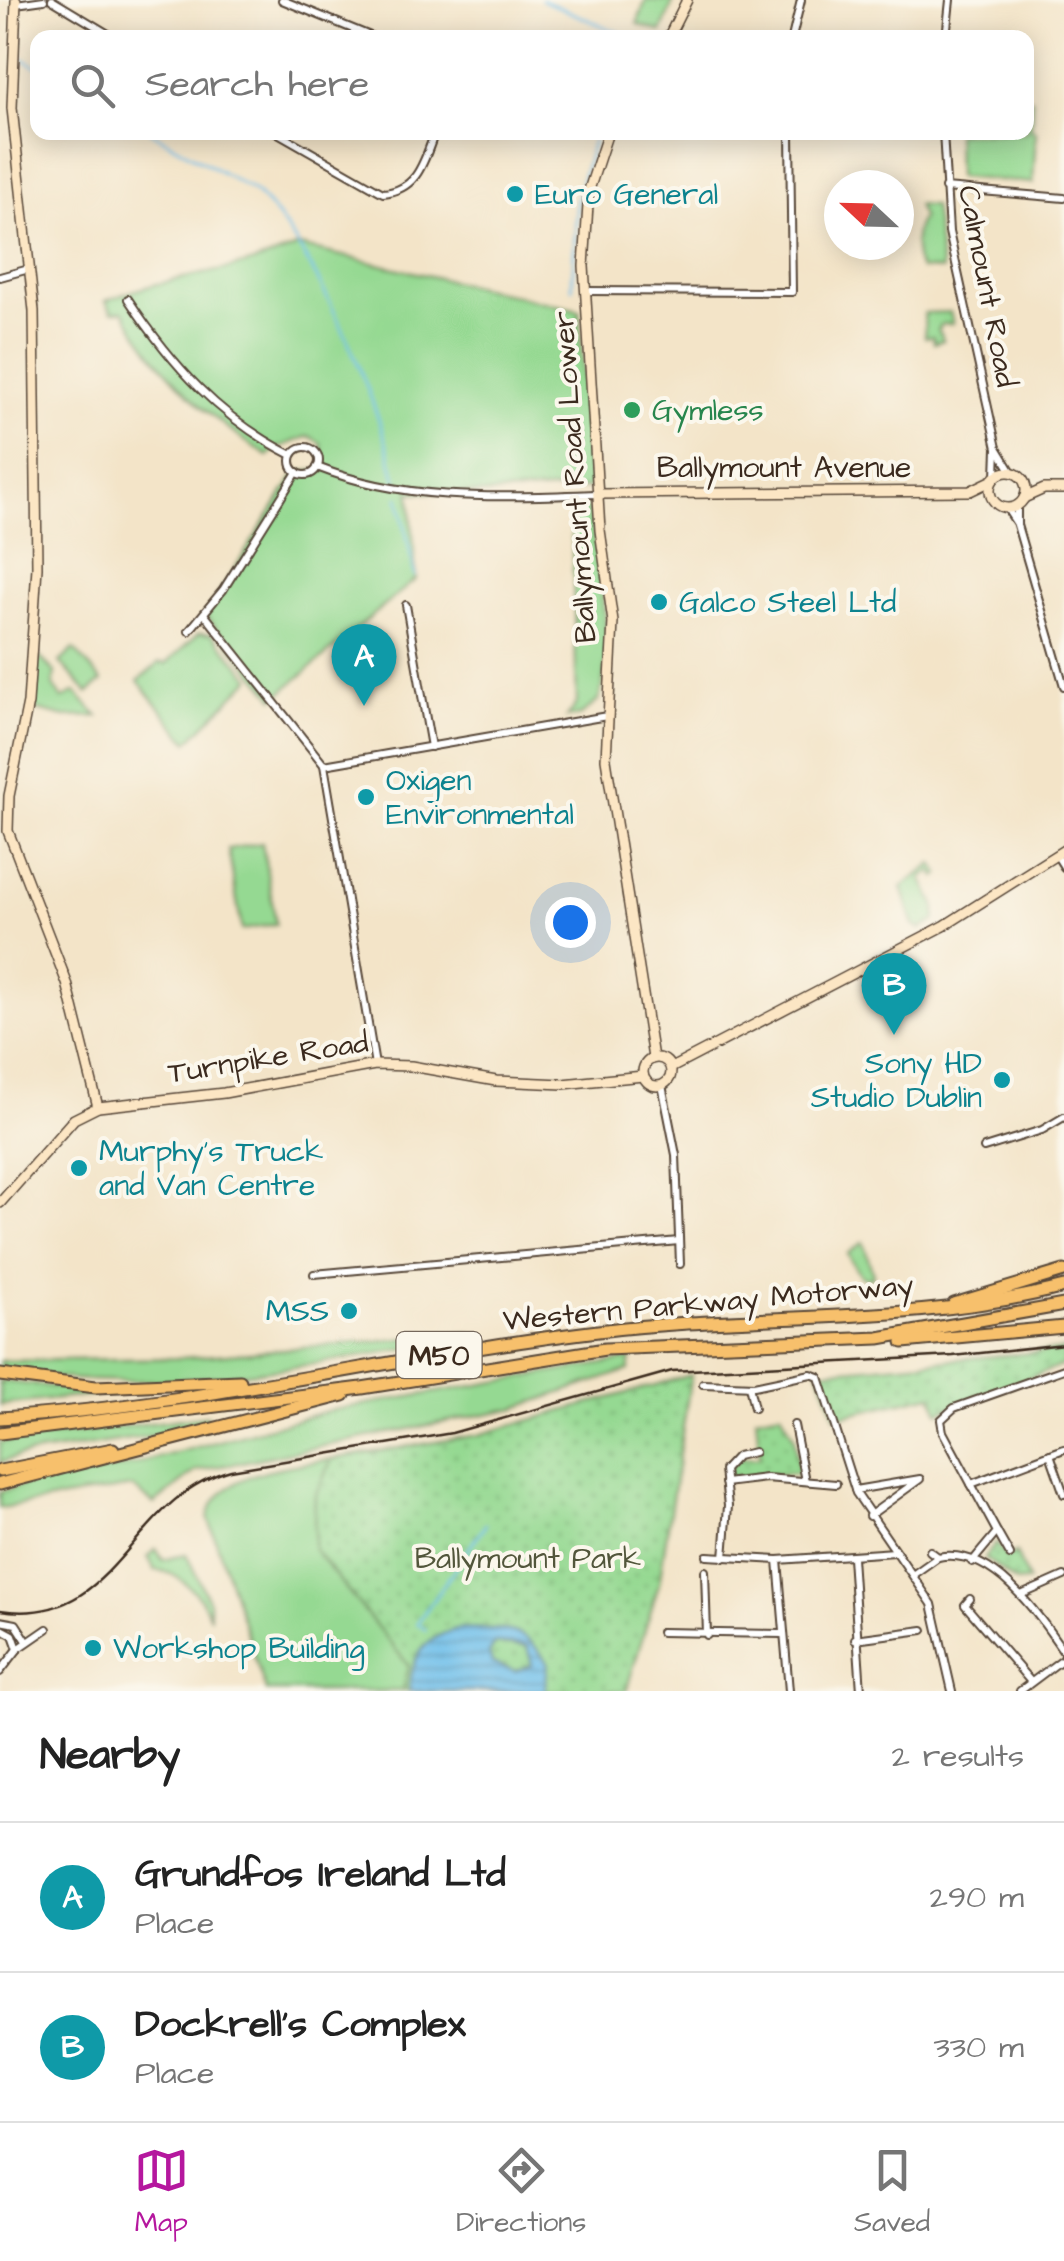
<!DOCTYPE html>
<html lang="en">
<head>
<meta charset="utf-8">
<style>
  body { margin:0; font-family:"Architects Daughter",sans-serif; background:#f6f6f6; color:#222 }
  .compass { position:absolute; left:824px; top:170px; width:90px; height:90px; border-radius:50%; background:#fff; box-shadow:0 5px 25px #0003; rotate:292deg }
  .you { position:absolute; left:570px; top:922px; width:35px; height:35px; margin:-25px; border:8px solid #fff; border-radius:50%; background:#1a73e8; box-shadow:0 0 0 15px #1a73e833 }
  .badge { display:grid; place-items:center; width:65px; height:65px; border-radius:50%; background:#b5179e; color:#fff; font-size:32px; font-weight:700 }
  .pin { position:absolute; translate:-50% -82px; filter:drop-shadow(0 2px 5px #0008) }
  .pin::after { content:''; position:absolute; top:52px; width:35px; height:30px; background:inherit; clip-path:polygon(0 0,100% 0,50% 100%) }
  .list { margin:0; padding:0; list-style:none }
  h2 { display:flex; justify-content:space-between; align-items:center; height:130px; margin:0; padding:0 40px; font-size:42px }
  h2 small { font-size:32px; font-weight:400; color:#767676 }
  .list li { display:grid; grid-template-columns:65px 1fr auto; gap:30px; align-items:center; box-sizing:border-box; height:150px; padding:0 40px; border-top:2px solid #e0e0e0 }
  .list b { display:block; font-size:38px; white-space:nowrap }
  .list p { margin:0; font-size:32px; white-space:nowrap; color:#767676 }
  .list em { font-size:32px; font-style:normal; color:#767676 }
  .icon { flex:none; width:55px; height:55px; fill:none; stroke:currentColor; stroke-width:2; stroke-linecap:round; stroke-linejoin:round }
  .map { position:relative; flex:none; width:1064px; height:1691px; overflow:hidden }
  .search { position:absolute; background:#fff; box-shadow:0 5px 25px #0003; left:30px; right:30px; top:30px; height:110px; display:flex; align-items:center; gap:25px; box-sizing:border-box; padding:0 35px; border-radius:20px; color:#767676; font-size:38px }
  .sheet { height:430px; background:#fff }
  nav { display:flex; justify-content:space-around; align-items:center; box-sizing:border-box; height:140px; border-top:2px solid #e0e0e0; background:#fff; font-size:28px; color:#767676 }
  nav a { display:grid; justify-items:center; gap:5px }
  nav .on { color:#b5179e }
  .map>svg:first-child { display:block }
  .grass { fill:#95d992; stroke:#688258; stroke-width:2.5 }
  .park { fill:url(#park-dots); stroke:#688258; stroke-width:2.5 }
  .water { fill:url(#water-rules); stroke:#567584; stroke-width:2.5; fill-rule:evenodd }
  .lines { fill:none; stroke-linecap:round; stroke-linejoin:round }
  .stream { stroke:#70c0eb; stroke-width:2.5 }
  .street-casing { stroke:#574638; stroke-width:10 }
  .secondary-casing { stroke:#574638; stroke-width:12 }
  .highway-casing { stroke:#574638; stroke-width:15 }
  .street { stroke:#fff; stroke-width:6 }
  .secondary { stroke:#fce6c4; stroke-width:9 }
  .highway { stroke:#f7c06c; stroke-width:11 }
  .tram { stroke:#3b2a1e; stroke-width:2.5 }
  .culture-dot { fill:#0f9aa8; stroke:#fbf7ec; stroke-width:4 }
  .leisure-dot { fill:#2e9e5b; stroke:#fbf7ec; stroke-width:4 }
  .labels { text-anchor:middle; stroke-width:8; stroke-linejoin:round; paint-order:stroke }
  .shield { fill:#fbf7ec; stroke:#75685c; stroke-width:2.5 }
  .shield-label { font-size:28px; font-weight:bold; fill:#3b2a1e }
  .culture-label { font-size:30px; fill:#0d838f; stroke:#fbf7ec; text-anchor:start }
  .street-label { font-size:30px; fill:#3b2a1e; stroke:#fbf7ec }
  .leisure-label { font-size:30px; fill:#27864d; stroke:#fbf7ec; text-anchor:start }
  .park-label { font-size:30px; fill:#52563b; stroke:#fbf7ec }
</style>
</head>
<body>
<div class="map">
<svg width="1064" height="1691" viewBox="0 0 1064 1691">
  <defs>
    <pattern id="park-dots" width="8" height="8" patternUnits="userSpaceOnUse" patternTransform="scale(2.5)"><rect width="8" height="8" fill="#95d992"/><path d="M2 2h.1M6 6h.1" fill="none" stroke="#81ba7d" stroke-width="1.8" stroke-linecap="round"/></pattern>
    <pattern id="water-rules" width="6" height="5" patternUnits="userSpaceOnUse" patternTransform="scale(2.5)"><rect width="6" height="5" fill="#70c0eb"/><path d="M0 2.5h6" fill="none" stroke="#5d9cbe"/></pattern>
  </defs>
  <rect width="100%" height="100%" fill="#fbf7ec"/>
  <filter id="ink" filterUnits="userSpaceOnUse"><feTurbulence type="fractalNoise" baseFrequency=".01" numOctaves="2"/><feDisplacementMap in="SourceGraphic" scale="20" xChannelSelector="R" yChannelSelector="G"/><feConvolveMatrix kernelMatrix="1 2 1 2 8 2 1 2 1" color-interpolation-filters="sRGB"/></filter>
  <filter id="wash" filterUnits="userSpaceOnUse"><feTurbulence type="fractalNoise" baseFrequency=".0048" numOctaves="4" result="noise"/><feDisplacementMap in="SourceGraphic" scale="40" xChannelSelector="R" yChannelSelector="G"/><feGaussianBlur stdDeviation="2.25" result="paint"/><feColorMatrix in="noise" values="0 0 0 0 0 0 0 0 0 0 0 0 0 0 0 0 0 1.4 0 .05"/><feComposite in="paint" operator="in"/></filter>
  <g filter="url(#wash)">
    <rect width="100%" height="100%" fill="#f3e4c8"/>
    <g class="grass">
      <path d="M 646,0 L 674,0 L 661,32 L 637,24 Z"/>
      <path d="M 1027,99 L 1032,99 L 1031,128 L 1036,133 L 1033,183 L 957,177 L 956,133 L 1026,132 Z"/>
      <path d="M 917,205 L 933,206 L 942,270 L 920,269 C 913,256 912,229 922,218 Z"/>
      <path d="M 299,246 L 579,310 L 590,488 L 480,494 L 410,492 L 416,579 L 275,698 L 205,615 L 297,472 L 326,470 L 321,443 L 309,436 L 277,448 L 268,456 C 208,419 159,373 124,311 L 112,311 L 106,301 C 165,275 238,274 299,246 Z"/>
      <path d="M 950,312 L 953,324 L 942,324 L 938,329 L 943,340 L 934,343 L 933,337 L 925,337 L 924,313 Z"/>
      <path d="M 577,503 L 587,507 L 591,519 C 598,573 617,649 598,701 L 581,715 L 567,718 L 577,703 L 571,505 Z"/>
      <path d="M 199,633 L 212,634 L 251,678 L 188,742 L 138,681 L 159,663 L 166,664 Z"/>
      <path d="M 74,649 L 102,681 L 88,693 L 60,662 Z"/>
      <path d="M 37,655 L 55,672 L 53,686 L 62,699 L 75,692 L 98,716 L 65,717 L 34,709 Z"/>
      <path d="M 262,843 L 276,924 L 242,930 L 228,849 Z"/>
      <path d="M 933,864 L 940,874 L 936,877 L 932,871 L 922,878 L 936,907 L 936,920 L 921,929 L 914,926 L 902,887 Z"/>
      <path d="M 863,1242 L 873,1274 L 872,1278 L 861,1277 L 847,1254 Z"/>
      <path d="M 470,1333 L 470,1338 C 318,1362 154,1401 0,1369 L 0,1361 L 182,1358 Z"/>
      <path d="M 631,1359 L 629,1370 L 516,1408 L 196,1471 L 154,1504 L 132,1487 L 0,1508 L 0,1492 L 35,1481 L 124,1467 L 332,1410 Z"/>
      <path d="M 0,1381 L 114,1393 L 0,1405 Z"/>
      <path d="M 207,1416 L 210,1427 L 19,1456 L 0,1463 L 0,1442 Z"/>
      <path d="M 332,1459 L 315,1496 L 314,1549 L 410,1666 L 403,1691 L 266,1691 L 208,1517 C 220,1469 294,1466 332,1459 Z"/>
      <path d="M 156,1549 L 163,1560 L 186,1554 L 209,1601 L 210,1617 C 203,1597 179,1571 155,1570 L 148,1557 Z"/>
    </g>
    <g class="park">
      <path d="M 1064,1350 L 1064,1365 L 939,1412 L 932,1395 L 836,1417 L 819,1371 Z"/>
      <path d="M 691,1375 L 659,1584 L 626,1691 L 403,1691 L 409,1666 L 314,1549 L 315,1496 L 332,1459 L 478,1435 Z"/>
      <path d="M 781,1412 L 794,1437 L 799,1473 L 728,1478 L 727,1470 L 738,1458 L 760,1457 L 756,1417 Z"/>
      <path d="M 996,1543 L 1007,1557 L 1016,1553 L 1028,1581 L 1016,1582 L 985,1558 Z"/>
    </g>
    <path class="water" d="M 459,1628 C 503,1630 523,1623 548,1664 L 545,1691 L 409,1691 C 413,1653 422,1639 459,1628 ZM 495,1643 L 527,1647 L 532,1665 L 515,1671 L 492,1663 L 489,1653 Z"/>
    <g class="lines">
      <g class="stream">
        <path d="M 542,0 L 631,38"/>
        <path d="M 21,58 L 38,67"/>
        <path d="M 151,132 L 252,190 C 313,239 381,407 397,484"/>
        <path d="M 572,289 L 577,197 L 593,140"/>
        <path d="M 399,497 L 415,576"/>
        <path d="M 426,1630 L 417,1623 L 486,1524"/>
      </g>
    </g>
  </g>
  <g filter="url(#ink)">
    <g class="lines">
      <g class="street-casing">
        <g id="street">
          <path d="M 52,0 L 115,38"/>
          <path d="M 282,0 L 375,38"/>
          <path d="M 16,4 L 44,0"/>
          <path d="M 792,38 L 801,0"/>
          <path d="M 946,38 L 950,0"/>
          <path d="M 276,132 L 383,193 C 418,190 424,161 435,132"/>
          <path d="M 943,132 L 949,232 L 997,448 L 996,476"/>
          <path d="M 945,188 L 1064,198"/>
          <path d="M 0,277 L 29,269"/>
          <path d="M 585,291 L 792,292 L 790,132"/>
          <path d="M 128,299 C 172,365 220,419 292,455"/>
          <circle cx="305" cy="461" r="14"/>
          <path d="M 998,449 L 1012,472"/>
          <path d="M 317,467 C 408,503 502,497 598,494"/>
          <path d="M 1017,505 L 1017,525 L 1064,686"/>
          <path d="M 1006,507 L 1017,524"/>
          <path d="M 406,605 L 431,747"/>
          <path d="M 205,615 L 324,765 L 375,1065"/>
          <path d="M 189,631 L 223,590 L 297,472"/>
          <path d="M 324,765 L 607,716"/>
          <path d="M 1057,856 L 1064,867"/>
          <path d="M 662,1085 L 676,1155 L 680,1264"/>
          <path d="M 984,1148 L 1042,1130 L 1064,1117"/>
          <path d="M 314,1274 L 679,1241"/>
          <path d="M 703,1384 L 754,1386 L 811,1374 L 819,1377 L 856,1493 L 932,1604 L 952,1691"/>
          <path d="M 749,1386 L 754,1408"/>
          <path d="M 794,1425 L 805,1481"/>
          <path d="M 1050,1454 L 1064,1494"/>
          <path d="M 725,1483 L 766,1478 L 836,1484"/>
          <path d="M 971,1484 L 1064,1449"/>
          <path d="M 855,1490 L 920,1479 L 869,1516"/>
          <path d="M 997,1532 L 1010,1555"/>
          <path d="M 930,1551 L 938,1557"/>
          <path d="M 707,1556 L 778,1560 L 895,1552"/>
          <path d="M 852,1557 L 861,1691"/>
          <path d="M 724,1558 L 728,1506 L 724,1470 L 737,1456 L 754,1452"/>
          <path d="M 778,1560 L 789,1691"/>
          <path d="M 972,1562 L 997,1532 L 943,1432 L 941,1420 L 954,1408 L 1064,1369"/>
          <path d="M 705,1571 L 707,1635"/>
          <path d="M 914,1574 L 938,1557 C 992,1546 1038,1614 1064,1652"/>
          <path d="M 1021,1595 L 1064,1576"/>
          <path d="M 970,1599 L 965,1605 L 1031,1682"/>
          <path d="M 0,1621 L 16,1624 L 27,1641"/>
          <path d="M 0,1628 L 13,1635 L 18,1649"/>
          <path d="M 661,1632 L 782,1634"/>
          <path d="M 855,1639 L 923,1630"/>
          <path d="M 0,1672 L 18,1649 L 47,1629"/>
          <path d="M 1020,1691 L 1064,1658"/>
        </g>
      </g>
      <g class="secondary-casing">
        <g id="secondary">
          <path d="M 16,0 L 12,108 L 34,311 L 37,567 L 28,703 L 9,796 L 8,831 L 67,983 L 98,1107"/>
          <path d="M 668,38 L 687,0"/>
          <path d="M 608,132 L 589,190 L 584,266 L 600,530 L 613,622 L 606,759 L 653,1058"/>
          <circle cx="1008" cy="490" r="18"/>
          <path d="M 599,494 L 970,491 L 993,480"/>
          <path d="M 1024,498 L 1044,489 L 1064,489"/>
          <circle cx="657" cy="1072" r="14"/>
          <path d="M 671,1068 L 944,926 L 1064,850"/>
          <path d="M 0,1203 L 74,1119 L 98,1107 L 224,1093 L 375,1065 L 411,1066 L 496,1081 L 563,1084 L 643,1076"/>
        </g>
      </g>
      <g class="highway-casing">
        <g id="highway">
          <path d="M 954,1304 L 1064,1271"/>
          <path d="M 903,1342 L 1064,1327"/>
          <path d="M 0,1375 L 96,1387 L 240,1381"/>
          <path d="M 0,1418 C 202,1405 398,1355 598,1331 C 753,1312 913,1326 1064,1287"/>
          <path d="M 0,1433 L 362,1388 L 605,1349 L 879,1338 L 1064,1305"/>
          <path d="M 0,1471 L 113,1449"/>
          <path d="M 0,1484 L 344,1395"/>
        </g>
      </g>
      <use href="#street" class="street"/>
      <use href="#secondary" class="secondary"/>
      <use href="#highway" class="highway"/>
      <path class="tram" d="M 0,1610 C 120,1628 127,1498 231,1470 L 452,1433 L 672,1371 L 953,1356 L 1064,1344"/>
    </g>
  </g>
  <g class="culture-dot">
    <circle cx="515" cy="194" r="10"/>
    <circle cx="659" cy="602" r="10"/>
    <circle cx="366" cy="797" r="10"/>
    <circle cx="1002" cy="1080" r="10"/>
    <circle cx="79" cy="1168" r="10"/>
    <circle cx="349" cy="1311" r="10"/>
    <circle cx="93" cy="1648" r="10"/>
  </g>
  <circle class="leisure-dot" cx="632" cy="410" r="10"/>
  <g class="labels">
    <rect class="shield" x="396.5" y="1332" width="85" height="46" rx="8"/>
    <g class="shield-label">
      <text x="439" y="1365">M50</text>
    </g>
    <g class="culture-label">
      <text x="535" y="204">Euro General</text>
      <text x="679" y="612">Galco Steel Ltd</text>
      <text x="386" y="790">Oxigen<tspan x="386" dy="34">Environmental</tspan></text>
      <text x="982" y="1073" text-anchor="end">Sony HD<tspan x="982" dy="34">Studio Dublin</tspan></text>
      <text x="99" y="1161">Murphy's Truck<tspan x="99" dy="34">and Van Centre</tspan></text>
      <text x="329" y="1321" text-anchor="end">MSS</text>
      <text x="113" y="1658">Workshop Building</text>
    </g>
    <g class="street-label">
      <text transform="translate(988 286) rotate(79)" y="10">Calmount Road</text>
      <text x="784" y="477">Ballymount Avenue</text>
      <text transform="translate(574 477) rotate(-94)" y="10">Ballymount Road Lower</text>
      <text transform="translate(268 1057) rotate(-9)" y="10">Turnpike Road</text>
      <text transform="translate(708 1302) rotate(-5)" y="10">Western Parkway Motorway</text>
    </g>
    <g class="leisure-label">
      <text x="652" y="420">Gymless</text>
    </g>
    <g class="park-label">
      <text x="528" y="1568">Ballymount Park</text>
    </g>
  </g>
</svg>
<svg class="compass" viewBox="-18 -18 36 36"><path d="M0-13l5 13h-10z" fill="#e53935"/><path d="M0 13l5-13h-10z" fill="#767676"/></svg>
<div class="you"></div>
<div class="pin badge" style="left:364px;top:706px;background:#0f9aa8">A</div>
<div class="pin badge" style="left:894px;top:1035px;background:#0f9aa8">B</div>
<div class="search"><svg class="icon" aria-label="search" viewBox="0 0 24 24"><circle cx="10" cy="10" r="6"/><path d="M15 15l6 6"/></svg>Search here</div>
</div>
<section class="sheet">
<h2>Nearby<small>2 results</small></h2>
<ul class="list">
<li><span class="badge" style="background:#0f9aa8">A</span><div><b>Grundfos Ireland Ltd</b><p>Place</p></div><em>290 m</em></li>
<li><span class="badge" style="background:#0f9aa8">B</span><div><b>Dockrell's Complex</b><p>Place</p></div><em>330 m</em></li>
</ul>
</section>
<nav>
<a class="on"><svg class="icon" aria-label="map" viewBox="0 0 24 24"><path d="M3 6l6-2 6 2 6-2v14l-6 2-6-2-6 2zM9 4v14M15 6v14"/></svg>Map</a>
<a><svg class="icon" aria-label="directions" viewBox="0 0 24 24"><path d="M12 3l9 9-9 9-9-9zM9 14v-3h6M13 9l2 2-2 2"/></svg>Directions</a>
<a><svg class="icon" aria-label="saved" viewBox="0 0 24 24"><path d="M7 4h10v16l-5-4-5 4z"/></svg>Saved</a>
</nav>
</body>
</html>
